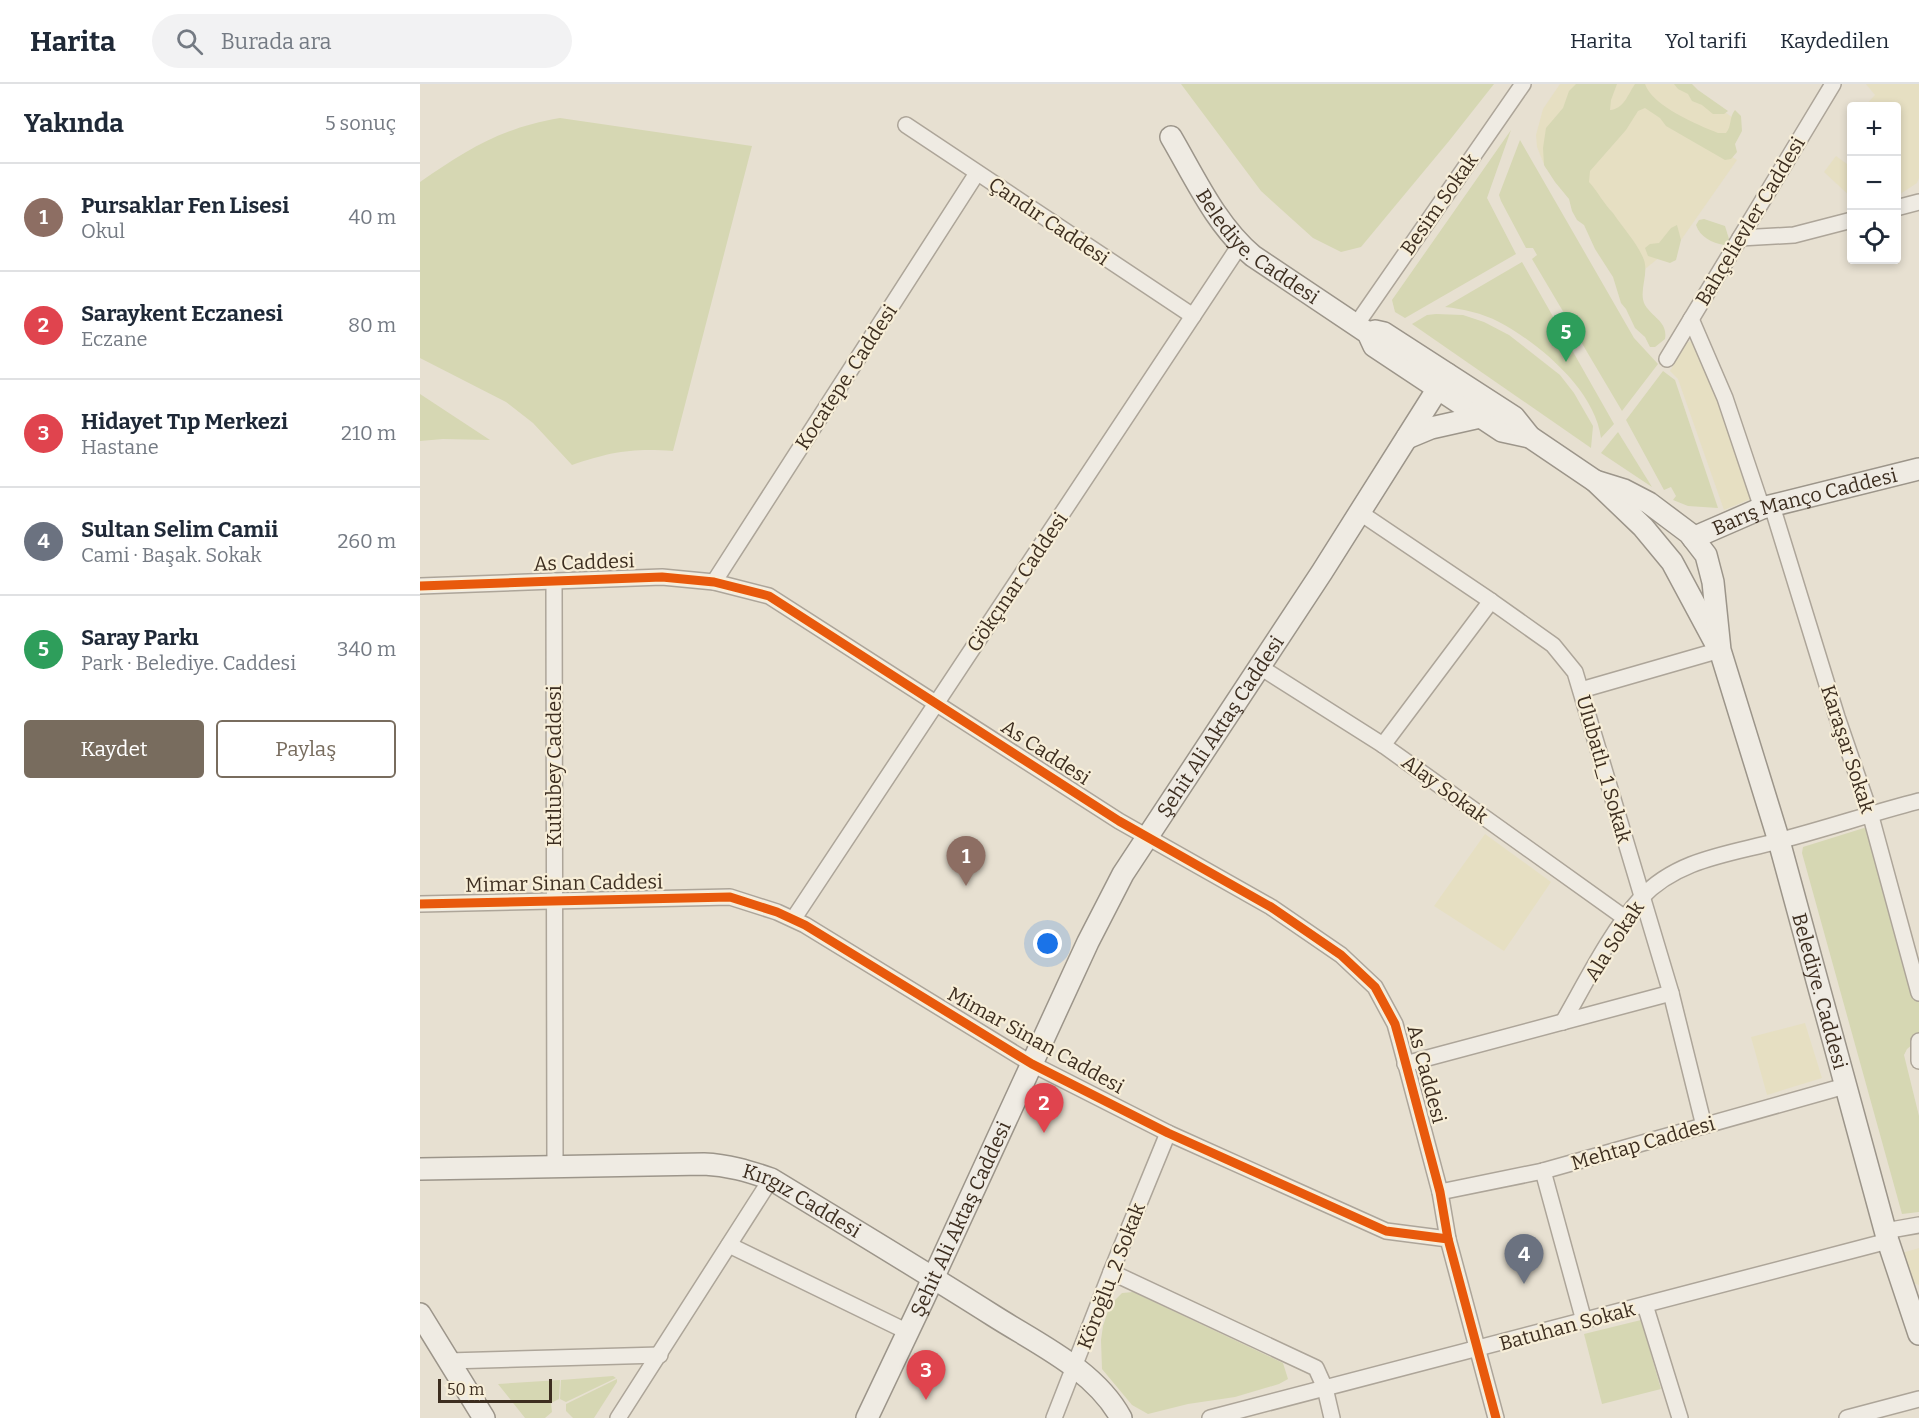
<!DOCTYPE html>
<html lang="tr">
<head>
<meta charset="utf-8">
<style>
  body { margin:0; font-family:Bitter,serif; background:#f2f2f3; color:#1f2937 }
  .controls { position:absolute; right:18px; top:18px; display:grid; overflow:hidden; border-radius:6px; box-shadow:0 3px 9px #0003 }
  .controls button { width:54px; height:54px; display:grid; place-items:center; padding:0; border:0; border-bottom:2px solid #e0e1e3; background:#fff; color:#1f2937; font:30px sans-serif }
  .scale { position:absolute; left:18px; bottom:15px; width:114px; box-sizing:border-box; padding-left:6px; border:3px solid #3d2e20; border-top:0; font-size:16px; line-height:21px; white-space:nowrap; color:#3d2e20; -webkit-text-stroke:4px #f7eed8; paint-order:stroke }
  .you { position:absolute; left:628px; top:860px; width:21px; height:21px; margin:-15px; border:4px solid #fff; border-radius:50%; background:#1a73e8; box-shadow:0 0 0 9px #1a73e833 }
  .badge { display:grid; place-items:center; width:39px; height:39px; border-radius:50%; background:#786c5e; color:#fff; font-size:20px; font-weight:700 }
  .pin { position:absolute; translate:-50% -50px; filter:drop-shadow(0 2px 3px #0008) }
  .pin::after { content:''; position:absolute; top:32px; width:21px; height:18px; background:inherit; clip-path:polygon(0 0,100% 0,50% 100%) }
  .list { margin:0; padding:0; list-style:none }
  h2 { display:flex; justify-content:space-between; align-items:center; height:78px; margin:0; padding:0 24px; font-size:26px }
  h2 small { font-size:20px; font-weight:400; color:#747a83 }
  .list li { display:grid; grid-template-columns:39px 1fr auto; gap:18px; align-items:center; box-sizing:border-box; height:108px; padding:0 24px; border-top:2px solid #e0e1e3 }
  .list b { display:block; font-size:22px; white-space:nowrap }
  .list p { margin:0; font-size:20px; white-space:nowrap; color:#747a83 }
  .list em { font-size:20px; font-style:normal; color:#747a83 }
  .actions { display:flex; gap:12px; padding:18px 24px }
  .actions a { flex:1; padding:14px 0; border:2px solid #786c5e; border-radius:6px; text-align:center; font-size:21px; color:#786c5e }
  .actions .main { background:#786c5e; color:#fff }
  .icon { flex:none; width:33px; height:33px; fill:none; stroke:currentColor; stroke-width:2; stroke-linecap:round; stroke-linejoin:round }
  .map { position:relative; flex:none; width:1499px; height:1334px; overflow:hidden }
  header { display:flex; align-items:center; gap:36px; box-sizing:border-box; height:84px; padding:0 30px; background:#fff; border-bottom:2px solid #e0e1e3 }
  header strong { font-size:28px }
  nav { display:flex; gap:33px; margin-inline-start:auto; font-size:21px }
  .search { width:420px; height:54px; background:#f2f2f3; display:flex; align-items:center; gap:15px; box-sizing:border-box; padding:0 21px; border-radius:33px; color:#747a83; font-size:22px }
  main { display:flex }
  aside { flex:1; background:#fff }
  .map>svg:first-child { display:block }
  .farmland { fill:#e6dfc2 }
  .green { fill:#d6d7b3 }
  .lines { fill:none; stroke-linecap:round; stroke-linejoin:round }
  .street-casing { stroke:#ada599; stroke-width:18 }
  .secondary-casing { stroke:#9c958a; stroke-width:24 }
  .street { stroke:#efebe3; stroke-width:15 }
  .secondary { stroke:#efebe3; stroke-width:21 }
  .cycleway-casing { stroke:#f7eed8; stroke-width:13 }
  .cycleway { stroke:#e8590c; stroke-width:9 }
  .labels { text-anchor:middle; stroke-width:4.5; stroke-linejoin:round; paint-order:stroke }
  .street-label { font-size:20px; fill:#3d2e20; stroke:#f7eed8 }
</style>
</head>
<body>
<header>
<strong>Harita</strong>
<div class="search"><svg class="icon" aria-label="search" viewBox="0 0 24 24"><circle cx="10" cy="10" r="6"/><path d="M15 15l6 6"/></svg>Burada ara</div>
<nav><a>Harita</a><a>Yol tarifi</a><a>Kaydedilen</a></nav>
</header>
<main>
<aside>
<h2>Yakında<small>5 sonuç</small></h2>
<ul class="list">
<li><span class="badge" style="background:#8d6e63">1</span><div><b>Pursaklar Fen Lisesi</b><p>Okul</p></div><em>40 m</em></li>
<li><span class="badge" style="background:#e0444e">2</span><div><b>Saraykent Eczanesi</b><p>Eczane</p></div><em>80 m</em></li>
<li><span class="badge" style="background:#e0444e">3</span><div><b>Hidayet Tıp Merkezi</b><p>Hastane</p></div><em>210 m</em></li>
<li><span class="badge" style="background:#6b7280">4</span><div><b>Sultan Selim Camii</b><p>Cami · Başak. Sokak</p></div><em>260 m</em></li>
<li><span class="badge" style="background:#2e9e5b">5</span><div><b>Saray Parkı</b><p>Park · Belediye. Caddesi</p></div><em>340 m</em></li>
</ul>
<div class="actions"><a class="main">Kaydet</a><a>Paylaş</a></div>
</aside>
<div class="map">
<svg width="1499" height="1334" viewBox="0 0 1499 1334">
  <rect width="100%" height="100%" fill="#e7e0d1"/>
  <g class="farmland">
    <path d="M 1140,0 L 1265,0 L 1316,36 L 1310,59 L 1284,54 L 1317,76 L 1261,156 L 1225,185 L 1158,94 L 1222,18 L 1126,85 L 1117,63 L 1116,51 L 1123,25 Z"/>
    <path d="M 1446,0 L 1499,0 L 1499,94 L 1497,99 L 1477,112 L 1476,22 L 1445,22 L 1455,11 Z"/>
    <path d="M 1416,72 L 1427,80 L 1431,74 L 1431,113 L 1404,88 Z"/>
    <path d="M 1273,256 L 1277,259 L 1333,414 L 1304,426 L 1258,295 L 1250,287 L 1266,259 Z"/>
    <path d="M 1065,750 L 1131,798 L 1084,867 L 1014,822 Z"/>
    <path d="M 1385,939 L 1402,994 L 1347,1011 L 1331,953 Z"/>
    <path d="M 1499,1164 L 1499,1201 L 1492,1199 L 1482,1169 Z"/>
  </g>
  <g class="green">
    <path d="M 761,0 L 1074,0 L 1029,57 L 941,163 L 921,168 L 893,154 L 841,107 Z"/>
    <path d="M 1156,0 L 1197,0 L 1191,16 L 1190,26 C 1204,25 1208,10 1215,0 L 1225,0 C 1232,22 1278,41 1298,49 L 1306,49 C 1312,42 1309,33 1315,26 L 1321,32 L 1322,47 L 1315,60 L 1317,68 L 1311,75 L 1305,76 L 1246,42 L 1240,34 L 1225,24 L 1218,27 L 1206,46 L 1170,87 L 1169,98 C 1178,108 1184,120 1193,129 C 1203,144 1218,160 1224,176 C 1229,191 1218,208 1225,221 C 1233,234 1248,238 1245,255 L 1235,263 L 1230,263 L 1225,253 L 1215,244 L 1206,225 L 1201,219 L 1193,193 L 1175,165 L 1164,141 L 1157,136 L 1152,127 L 1149,115 L 1135,98 L 1124,81 L 1123,64 L 1126,44 L 1143,24 L 1149,7 Z"/>
    <path d="M 1254,0 L 1272,0 L 1278,6 L 1308,27 L 1304,30 L 1293,30 L 1282,21 L 1272,17 L 1268,10 L 1258,5 Z"/>
    <path d="M 140,34 L 332,62 L 253,367 C 211,364 191,368 152,381 L 113,339 L 86,318 L 0,274 L 0,98 C 48,65 81,44 140,34 Z"/>
    <path d="M 1091,46 L 1067,114 L 1096,170 L 985,234 L 975,228 L 972,216 Z"/>
    <path d="M 1100,56 L 1214,254 L 1238,280 L 1202,327 L 1112,175 L 1117,171 L 1113,164 L 1106,164 L 1081,117 L 1079,111 Z"/>
    <path d="M 1284,135 L 1305,142 L 1309,155 L 1304,161 C 1292,159 1280,153 1276,141 L 1279,136 Z"/>
    <path d="M 1257,141 L 1261,156 L 1256,176 L 1250,179 L 1228,172 L 1225,164 L 1230,160 L 1239,159 L 1251,144 Z"/>
    <path d="M 1102,178 L 1194,340 L 1181,354 C 1175,306 1119,259 1079,238 C 1062,229 1043,225 1025,223 Z"/>
    <path d="M 1016,230 L 1043,231 L 1064,238 L 1089,251 L 1140,291 L 1154,309 L 1173,342 L 1171,364 L 992,240 L 1007,231 Z"/>
    <path d="M 1243,287 L 1255,296 L 1298,424 L 1268,422 L 1253,416 L 1256,412 L 1251,403 L 1244,406 L 1206,336 Z"/>
    <path d="M 0,310 L 70,356 L 23,355 L 0,357 Z"/>
    <path d="M 1198,348 L 1232,403 L 1181,369 Z"/>
    <path d="M 1460,739 L 1499,912 L 1499,955 L 1487,965 L 1484,971 L 1499,1032 L 1499,1128 L 1482,1130 L 1382,769 L 1383,763 Z"/>
    <path d="M 713,1208 L 863,1279 L 868,1295 L 859,1300 L 815,1313 L 768,1320 L 728,1330 L 712,1321 L 682,1285 L 681,1256 L 683,1242 L 690,1221 L 702,1209 Z"/>
    <path d="M 1221,1236 L 1241,1305 L 1182,1320 L 1164,1250 Z"/>
    <path d="M 193,1292 L 196,1294 L 146,1318 L 140,1315 L 141,1296 Z"/>
    <path d="M 197,1295 L 197,1298 L 174,1334 L 153,1334 L 146,1327 L 146,1320 Z"/>
    <path d="M 140,1296 L 139,1315 L 131,1319 L 132,1328 L 125,1334 L 105,1334 L 78,1300 Z"/>
  </g>
  <g class="lines">
    <g class="street-casing">
      <g id="street">
        <path d="M 486,41 L 773,232"/>
        <path d="M 1476,124 L 1499,118"/>
        <path d="M 1320,154 L 1374,151 L 1432,136"/>
        <path d="M 1271,235 L 1305,314 L 1342,424"/>
        <path d="M 936,241 L 1103,0"/>
        <path d="M 1247,275 L 1413,0"/>
        <path d="M 1352,422 L 1417,633 L 1450,729 L 1499,909"/>
        <path d="M 939,428 L 1071,517 L 1133,561 L 1155,588 L 1251,909 L 1284,1042"/>
        <path d="M 134,497 L 135,1083"/>
        <path d="M 294,498 L 557,89"/>
        <path d="M 0,502 L 242,493 L 294,498 L 349,512 L 699,737 L 851,823 L 921,871 L 955,903 L 975,940 L 980,958 L 1020,1108 L 1028,1155"/>
        <path d="M 840,583 L 963,661 L 1205,834"/>
        <path d="M 1161,606 L 1300,566"/>
        <path d="M 963,661 L 1071,517"/>
        <path d="M 0,820 L 310,813 L 357,828 L 385,841 L 612,980 L 748,1049 L 966,1147 L 1028,1155 L 1076,1334"/>
        <path d="M 374,834 L 820,161"/>
        <path d="M 1143,938 C 1166,898 1191,847 1221,814 C 1257,775 1310,770 1358,757 C 1405,745 1452,729 1499,717"/>
        <path d="M 1499,957 L 1499,977"/>
        <path d="M 985,980 L 1251,909"/>
        <path d="M 1123,1087 L 1164,1237"/>
        <path d="M 1020,1108 L 1123,1087 L 1425,1002"/>
        <path d="M 1465,1147 L 1499,1141"/>
        <path d="M 309,1161 L 488,1248"/>
        <path d="M 691,1188 L 896,1284 L 905,1304 L 912,1334"/>
        <path d="M 1225,1221 L 1260,1334"/>
        <path d="M 28,1277 L 240,1271"/>
        <path d="M 198,1334 L 351,1095"/>
        <path d="M 634,1334 L 691,1188 L 748,1049"/>
        <path d="M 790,1334 L 1468,1157"/>
        <path d="M 1427,1334 L 1499,1315"/>
      </g>
    </g>
    <g class="secondary-casing">
      <g id="secondary">
        <path id="s1" d="M 751,53 C 775,94 796,141 833,172 L 948,249 L 954,262 L 1082,347 L 1110,353"/>
        <path d="M 948,249 L 955,247 L 964,249 L 1094,333 L 1110,353 L 1175,397 L 1223,443 L 1252,478 L 1296,560"/>
        <path d="M 987,354 L 1011,344 L 1060,333"/>
        <path id="s2" d="M 1175,397 L 1204,406 L 1229,419 L 1269,449 L 1286,471 L 1293,498 L 1300,566 L 1359,757 L 1468,1157 L 1499,1250"/>
        <path id="s3" d="M 1273,454 L 1342,424 L 1499,385"/>
        <path id="s4" d="M 0,1085 L 284,1080 C 308,1081 328,1087 351,1095 C 425,1140 500,1185 574,1232 C 618,1260 675,1286 701,1334"/>
        <path d="M 0,1230 L 64,1334"/>
        <path id="s5" d="M 447,1334 L 504,1214 L 668,858 L 703,790 L 902,488 L 1027,290"/>
      </g>
    </g>
    <use href="#street" class="street"/>
    <use href="#secondary" class="secondary"/>
    <g class="cycleway-casing">
      <g id="cycleway">
        <path d="M 0,502 L 242,493 L 294,498 L 349,512 L 699,737 L 851,823 L 921,871 L 955,903 L 975,940 L 980,958 L 1020,1108 L 1028,1155"/>
        <path d="M 0,820 L 310,813 L 357,828 L 385,841 L 612,980 L 748,1049 L 966,1147 L 1028,1155 L 1076,1334"/>
      </g>
    </g>
    <use href="#cycleway" class="cycleway"/>
  </g>
  <g class="labels">
    <g class="street-label">
      <text transform="translate(1019 120) rotate(-55)" y="7">Besim Sokak</text>
      <text transform="translate(629 137) rotate(34)" y="7">Çandır Caddesi</text>
      <text transform="translate(1330 137) rotate(-59)" y="7">Bahçelievler Caddesi</text>
      <text dy="7" stroke="none"><textPath href="#s1" startOffset="142">Belediye. Caddesi</textPath></text>
      <text transform="translate(426 293) rotate(-57)" y="7">Kocatepe. Caddesi</text>
      <text dy="7" stroke="none"><textPath href="#s3" startOffset="118">Barış Manço Caddesi</textPath></text>
      <text transform="translate(164 478) rotate(-2)" y="7">As Caddesi</text>
      <text transform="translate(597 498) rotate(-56)" y="7">Gökçınar Caddesi</text>
      <text dy="7" stroke="none"><textPath href="#s5" startOffset="778">Şehit Ali Aktaş Caddesi</textPath></text>
      <text transform="translate(1428 665) rotate(72)" y="7">Karaşar Sokak</text>
      <text transform="translate(626 668) rotate(33)" y="7">As Caddesi</text>
      <text transform="translate(134 682) rotate(-90)" y="7">Kutlubey Caddesi</text>
      <text transform="translate(1184 685) rotate(74)" y="7">Ulubatlı_1 Sokak</text>
      <text transform="translate(1025 705) rotate(36)" y="7">Alay Sokak</text>
      <text transform="translate(144 799) rotate(-1)" y="7">Mimar Sinan Caddesi</text>
      <text transform="translate(1194 857) rotate(-57)" y="7">Ala Sokak</text>
      <text dy="7" stroke="none"><textPath href="#s2" startOffset="588">Belediye. Caddesi</textPath></text>
      <text transform="translate(616 956) rotate(29)" y="7">Mimar Sinan Caddesi</text>
      <text transform="translate(1007 990) rotate(75)" y="7">As Caddesi</text>
      <text transform="translate(1223 1059) rotate(-16)" y="7">Mehtap Caddesi</text>
      <text dy="7" stroke="none"><textPath href="#s4" startOffset="390">Kırgız Caddesi</textPath></text>
      <text dy="7" stroke="none"><textPath href="#s5" startOffset="220">Şehit Ali Aktaş Caddesi</textPath></text>
      <text transform="translate(691 1192) rotate(-69)" y="7">Köroğlu_2 Sokak</text>
      <text transform="translate(1147 1242) rotate(-15)" y="7">Batuhan Sokak</text>
    </g>
  </g>
</svg>
<div class="controls">
<button>+</button>
<button>−</button>
<button><svg class="icon" aria-label="locate" viewBox="0 0 24 24"><circle cx="12" cy="12" r="6"/><path d="M12 2v4M12 18v4M2 12h4M18 12h4"/></svg></button>
</div>
<div class="scale">50 m</div>
<div class="you"></div>
<div class="pin badge" style="left:546px;top:802px;background:#8d6e63">1</div>
<div class="pin badge" style="left:624px;top:1049px;background:#e0444e">2</div>
<div class="pin badge" style="left:506px;top:1316px;background:#e0444e">3</div>
<div class="pin badge" style="left:1104px;top:1200px;background:#6b7280">4</div>
<div class="pin badge" style="left:1146px;top:278px;background:#2e9e5b">5</div>
</div>
</main>
</body>
</html>
